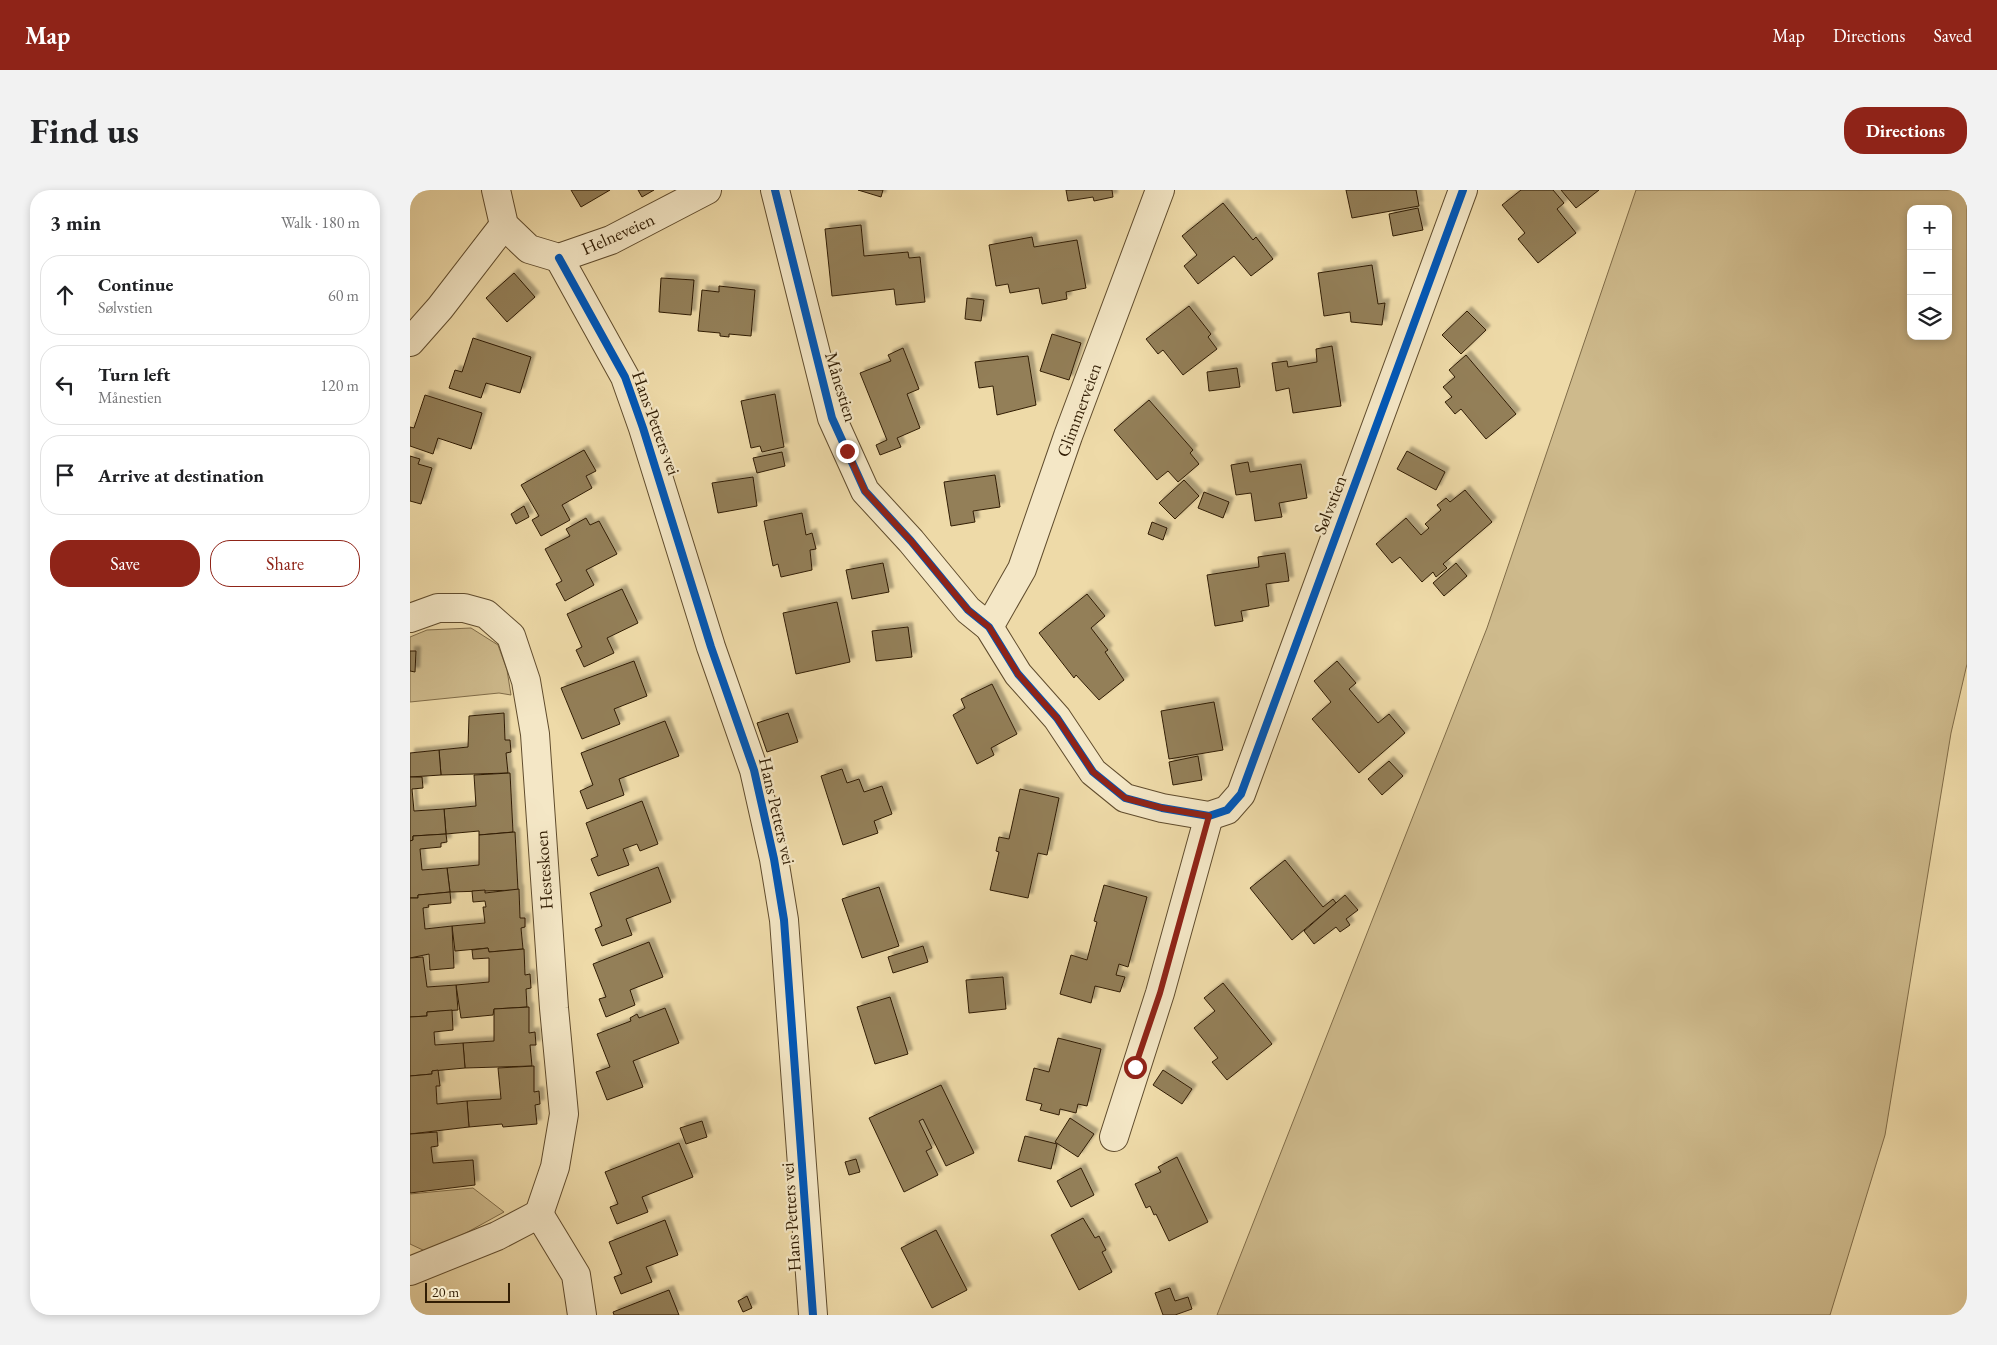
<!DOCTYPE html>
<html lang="en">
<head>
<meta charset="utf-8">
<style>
  body { margin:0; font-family:"EB Garamond",serif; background:#f2f2f2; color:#202124 }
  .controls { position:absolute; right:15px; top:15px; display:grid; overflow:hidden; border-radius:10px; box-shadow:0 2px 8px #0003 }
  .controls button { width:45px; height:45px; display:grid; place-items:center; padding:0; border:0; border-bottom:1px solid #e0e0e0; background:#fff; color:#202124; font:25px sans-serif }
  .scale { position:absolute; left:15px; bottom:12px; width:85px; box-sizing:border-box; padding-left:5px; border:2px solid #311d04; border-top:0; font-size:14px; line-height:18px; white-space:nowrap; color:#311d04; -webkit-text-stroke:4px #f4e7c6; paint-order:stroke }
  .stop { position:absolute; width:15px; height:15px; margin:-11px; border:4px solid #8f2418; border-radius:50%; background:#fff }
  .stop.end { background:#8f2418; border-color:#fff; box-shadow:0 1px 5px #0008 }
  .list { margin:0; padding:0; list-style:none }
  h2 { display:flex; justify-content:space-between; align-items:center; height:65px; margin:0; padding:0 20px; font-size:21px }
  h2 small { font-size:16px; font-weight:400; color:#757577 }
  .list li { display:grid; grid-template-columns:32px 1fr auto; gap:15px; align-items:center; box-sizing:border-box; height:80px; margin:0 10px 10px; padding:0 10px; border:1px solid #e0e0e0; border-radius:20px }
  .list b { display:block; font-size:19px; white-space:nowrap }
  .list p { margin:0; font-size:16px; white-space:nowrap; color:#757577 }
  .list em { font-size:16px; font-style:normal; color:#757577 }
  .actions { display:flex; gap:10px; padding:15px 20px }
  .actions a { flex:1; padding:11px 0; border:1px solid #8f2418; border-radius:20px; text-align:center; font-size:18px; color:#8f2418 }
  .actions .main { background:#8f2418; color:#fff }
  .icon { flex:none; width:28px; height:28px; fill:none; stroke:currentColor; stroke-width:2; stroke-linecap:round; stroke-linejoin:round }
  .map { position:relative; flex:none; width:1557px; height:1125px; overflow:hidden; border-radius:20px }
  header { display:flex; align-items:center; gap:30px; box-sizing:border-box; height:70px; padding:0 25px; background:#8f2418; color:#fff }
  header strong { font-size:24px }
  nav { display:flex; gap:28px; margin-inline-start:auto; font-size:18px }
  .intro { display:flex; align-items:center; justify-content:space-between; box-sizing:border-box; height:120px; padding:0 30px }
  h1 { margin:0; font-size:35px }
  .button { padding:12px 22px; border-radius:20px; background:#8f2418; color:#fff; font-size:18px; font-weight:700 }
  main { display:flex; gap:30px; padding:0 30px }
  aside { flex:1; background:#fff; border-radius:20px; box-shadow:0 2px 8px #0003 }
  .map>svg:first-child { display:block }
  .green { fill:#ceba8c; stroke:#806c48; fill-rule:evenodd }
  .building { fill:#937f59; stroke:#311d04; filter:url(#shadow) }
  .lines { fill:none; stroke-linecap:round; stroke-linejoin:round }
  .street-casing { stroke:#604c2d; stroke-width:30 }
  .street { stroke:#f4e7c6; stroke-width:28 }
  .cycleway-casing { stroke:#f4e7c6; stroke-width:11 }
  .cycleway { stroke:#0057b8; stroke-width:8 }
  .route { stroke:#8f2418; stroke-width:6 }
  .labels { text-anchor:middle; stroke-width:4.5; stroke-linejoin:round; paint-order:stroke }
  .street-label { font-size:18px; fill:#311d04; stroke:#f4e7c6 }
</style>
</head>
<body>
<header>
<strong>Map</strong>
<nav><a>Map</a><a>Directions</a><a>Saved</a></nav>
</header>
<div class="intro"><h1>Find us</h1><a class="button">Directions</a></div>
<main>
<aside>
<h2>3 min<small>Walk · 180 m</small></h2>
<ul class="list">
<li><svg class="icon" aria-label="ahead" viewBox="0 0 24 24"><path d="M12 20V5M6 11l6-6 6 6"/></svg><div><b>Continue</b><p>Sølvstien</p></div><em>60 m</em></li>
<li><svg class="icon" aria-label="left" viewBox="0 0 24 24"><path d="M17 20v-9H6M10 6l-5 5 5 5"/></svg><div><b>Turn left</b><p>Månestien</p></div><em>120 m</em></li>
<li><svg class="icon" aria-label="arrive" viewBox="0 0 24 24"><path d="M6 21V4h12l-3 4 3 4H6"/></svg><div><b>Arrive at destination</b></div></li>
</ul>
<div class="actions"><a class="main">Save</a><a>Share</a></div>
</aside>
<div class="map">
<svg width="1557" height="1125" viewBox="0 0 1557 1125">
  <defs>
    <filter id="shadow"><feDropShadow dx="4.5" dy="-4.5" stdDeviation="1" flood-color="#0004"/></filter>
  </defs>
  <rect width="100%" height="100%" fill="#eedaa8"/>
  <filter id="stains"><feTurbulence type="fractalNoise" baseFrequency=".004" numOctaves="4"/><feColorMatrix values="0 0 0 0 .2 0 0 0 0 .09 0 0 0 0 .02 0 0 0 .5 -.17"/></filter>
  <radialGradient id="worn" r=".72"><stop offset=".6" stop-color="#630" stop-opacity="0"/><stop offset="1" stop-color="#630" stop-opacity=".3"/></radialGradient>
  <g class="green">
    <path d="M 1226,0 L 1557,0 L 1557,474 L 1541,543 L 1475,945 L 1420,1125 L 807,1125 L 1077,438 ZM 1501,19 L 1538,19 L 1538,146 L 1501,146 Z"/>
    <path d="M 61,438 L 88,455 L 97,480 L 101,505 L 89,503 L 0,512 L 0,447 L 17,440 Z"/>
    <path d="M 63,998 L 94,1022 L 45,1049 L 15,1061 L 0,1054 L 0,1004 Z"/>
  </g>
  <g class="building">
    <path d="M 161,0 L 200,0 L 171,17 Z"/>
    <path d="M 228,0 L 244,0 L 232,7 Z"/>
    <path d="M 448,0 L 473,0 L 471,7 Z"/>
    <path d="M 656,0 L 702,0 L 703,7 L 684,11 L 683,7 L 658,11 Z"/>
    <path d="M 936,0 L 1006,0 L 1009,16 L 942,28 Z"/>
    <path d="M 1111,0 L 1143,0 L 1154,13 L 1147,19 L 1166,43 L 1128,73 L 1108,49 L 1115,43 L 1092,15 Z"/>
    <path d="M 1151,0 L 1189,0 L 1166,18 Z"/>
    <path d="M 813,13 L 843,50 L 846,47 L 863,69 L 841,86 L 824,66 L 788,94 L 774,76 L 787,65 L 772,46 Z"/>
    <path d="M 1008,18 L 1013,40 L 983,46 L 979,24 Z"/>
    <path d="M 451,35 L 454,66 L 498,62 L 499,68 L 510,67 L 515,112 L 486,115 L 484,99 L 422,106 L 415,39 Z"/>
    <path d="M 622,47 L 624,57 L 667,50 L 676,98 L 656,102 L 657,109 L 632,114 L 629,98 L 600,103 L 598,94 L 586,96 L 579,55 Z"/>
    <path d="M 962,75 L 968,114 L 975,113 L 972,135 L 941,132 L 940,122 L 914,126 L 908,83 Z"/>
    <path d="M 104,83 L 125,107 L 97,132 L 76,108 Z"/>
    <path d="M 251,88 L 284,90 L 281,125 L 249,122 Z"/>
    <path d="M 309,96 L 345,100 L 341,146 L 319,144 L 319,147 L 310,146 L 310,143 L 288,141 L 292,100 L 309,102 Z"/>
    <path d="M 557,108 L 574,110 L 571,131 L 555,129 Z"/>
    <path d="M 779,116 L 801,144 L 798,147 L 807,159 L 773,185 L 753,160 L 748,164 L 736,149 Z"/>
    <path d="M 1057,121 L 1076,140 L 1051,164 L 1032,145 Z"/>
    <path d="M 642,144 L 671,153 L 659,190 L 630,181 Z"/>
    <path d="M 63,148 L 121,167 L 110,203 L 76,193 L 71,208 L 39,198 L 45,180 L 52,182 Z"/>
    <path d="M 922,156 L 931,216 L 883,223 L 879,198 L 866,201 L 862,173 L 877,171 L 878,177 L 907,172 L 906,159 Z"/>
    <path d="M 493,158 L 509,199 L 497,204 L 510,238 L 487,248 L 491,257 L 470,265 L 466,255 L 477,250 L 450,183 L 481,171 L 478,165 Z"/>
    <path d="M 1056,165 L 1106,224 L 1076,249 L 1051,219 L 1045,224 L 1035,212 L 1042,207 L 1033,197 L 1045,187 L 1039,180 Z"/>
    <path d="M 618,166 L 626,215 L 587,225 L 583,196 L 569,198 L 565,172 Z"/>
    <path d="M 827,178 L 830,197 L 799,201 L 797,182 Z"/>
    <path d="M 365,204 L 374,257 L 352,262 L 350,256 L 341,258 L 331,211 Z"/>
    <path d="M 15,205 L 72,223 L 61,259 L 28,248 L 23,264 L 0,256 L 0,237 L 4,238 Z"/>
    <path d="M 739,210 L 783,260 L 780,263 L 789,274 L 768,292 L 758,281 L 747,290 L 704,240 Z"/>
    <path d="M 174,260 L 186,281 L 176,286 L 182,298 L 152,315 L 160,330 L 131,346 L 122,330 L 129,326 L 111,295 Z"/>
    <path d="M 997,261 L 1035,282 L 1026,300 L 987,279 Z"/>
    <path d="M 372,262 L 375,276 L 347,283 L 343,268 Z"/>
    <path d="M 0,266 L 10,269 L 8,274 L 22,278 L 11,314 L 0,311 Z"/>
    <path d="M 838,272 L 840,282 L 891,274 L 897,308 L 869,313 L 872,327 L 845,331 L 841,303 L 826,305 L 821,275 Z"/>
    <path d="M 585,285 L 590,317 L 563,321 L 565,332 L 541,336 L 534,292 Z"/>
    <path d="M 343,287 L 347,316 L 308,323 L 302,293 Z"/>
    <path d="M 774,290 L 789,306 L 765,329 L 749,313 Z"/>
    <path d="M 1055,300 L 1082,332 L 1033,374 L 1037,378 L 1026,387 L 1023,382 L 1012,392 L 990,367 L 982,373 L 966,354 L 996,328 L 1011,345 L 1019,338 L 1015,334 L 1031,320 L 1027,315 L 1036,308 L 1040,312 Z"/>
    <path d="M 794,302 L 819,312 L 813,328 L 788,318 Z"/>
    <path d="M 114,316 L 119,327 L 106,334 L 101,324 Z"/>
    <path d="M 392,323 L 396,345 L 402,343 L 406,359 L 400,360 L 402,380 L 371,387 L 368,374 L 363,376 L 354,331 Z"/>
    <path d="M 176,328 L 180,335 L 189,331 L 207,364 L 176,380 L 184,395 L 155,411 L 146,394 L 152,391 L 135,359 L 160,346 L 156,339 Z"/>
    <path d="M 742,332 L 757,338 L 753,350 L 738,344 Z"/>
    <path d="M 875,363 L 879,391 L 856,394 L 859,416 L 831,421 L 833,431 L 805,436 L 797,385 L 849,377 L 848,367 Z"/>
    <path d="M 473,373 L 479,402 L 442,409 L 436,380 Z"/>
    <path d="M 1046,373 L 1057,386 L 1034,406 L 1023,393 Z"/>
    <path d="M 212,399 L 228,433 L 197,448 L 204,463 L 174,477 L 166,460 L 172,457 L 157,424 Z"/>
    <path d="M 677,404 L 695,426 L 681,438 L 698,460 L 695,462 L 714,490 L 689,510 L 666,485 L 664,488 L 629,443 Z"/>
    <path d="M 427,412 L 440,472 L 386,484 L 373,423 Z"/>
    <path d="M 498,437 L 502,467 L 466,471 L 462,441 Z"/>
    <path d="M 0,461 L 6,461 L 5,482 L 0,481 Z"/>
    <path d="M 224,471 L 237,506 L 204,519 L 210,534 L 172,549 L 151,498 Z"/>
    <path d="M 927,471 L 946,493 L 939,499 L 968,533 L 979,524 L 995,543 L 949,583 L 902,529 L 921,512 L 904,491 Z"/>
    <path d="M 582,494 L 607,544 L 581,558 L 584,565 L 567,574 L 543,525 L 555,518 L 551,509 Z"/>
    <path d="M 804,512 L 813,560 L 759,569 L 751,521 Z"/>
    <path d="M 94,523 L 95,550 L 100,550 L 101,562 L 96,563 L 98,583 L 31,585 L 29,560 L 58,557 L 59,526 Z"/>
    <path d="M 378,523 L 388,552 L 357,562 L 347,533 Z"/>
    <path d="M 255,531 L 269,566 L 209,589 L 214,605 L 177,619 L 170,601 L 183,595 L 171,563 Z"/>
    <path d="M 29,560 L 31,585 L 0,587 L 0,563 Z"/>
    <path d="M 788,566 L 792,590 L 763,595 L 759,572 Z"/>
    <path d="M 979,571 L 993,586 L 972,605 L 958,589 Z"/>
    <path d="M 432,579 L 437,593 L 449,589 L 454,602 L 472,596 L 482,624 L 464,631 L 468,643 L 433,655 L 411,586 Z"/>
    <path d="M 100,583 L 103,642 L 69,645 L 69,641 L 36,644 L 34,619 L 66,616 L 64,585 Z"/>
    <path d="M 0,587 L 12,587 L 13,598 L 2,599 L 4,621 L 34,619 L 36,644 L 3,646 L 3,650 L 0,651 Z"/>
    <path d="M 610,599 L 649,608 L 637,665 L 628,663 L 618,708 L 580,700 L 589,662 L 586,661 L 589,647 L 599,649 Z"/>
    <path d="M 232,611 L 248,654 L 230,661 L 227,654 L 213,659 L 219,675 L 188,686 L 181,669 L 188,666 L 176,633 Z"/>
    <path d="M 105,642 L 108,700 L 40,702 L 37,678 L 69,675 L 69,645 Z"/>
    <path d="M 36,644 L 37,652 L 31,653 L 31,657 L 10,659 L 12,680 L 37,678 L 40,702 L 8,705 L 8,708 L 0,708 L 0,651 L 3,650 L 3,646 Z"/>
    <path d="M 875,670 L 913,717 L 923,709 L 926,713 L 882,750 L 840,698 Z"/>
    <path d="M 248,677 L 261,712 L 216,729 L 222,745 L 192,756 L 185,739 L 192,736 L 180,703 Z"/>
    <path d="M 694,695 L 737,707 L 718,777 L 709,774 L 706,785 L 715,787 L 710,802 L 685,796 L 681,813 L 650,804 L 661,765 L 677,770 L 687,732 L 684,731 Z"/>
    <path d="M 469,697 L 489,756 L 452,768 L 432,709 Z"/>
    <path d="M 109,699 L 110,728 L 115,728 L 115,737 L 111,738 L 113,759 L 79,762 L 78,758 L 45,761 L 42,736 L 75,733 L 73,717 L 76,717 L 75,711 L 63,712 L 62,701 L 75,700 L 75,703 Z"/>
    <path d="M 40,702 L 41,713 L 18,715 L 19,717 L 13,718 L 15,739 L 42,736 L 44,778 L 20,780 L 19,764 L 0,768 L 0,708 L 8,708 L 8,705 Z"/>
    <path d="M 935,705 L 948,720 L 936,729 L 940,735 L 930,742 L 926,737 L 904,754 L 894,741 Z"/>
    <path d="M 239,752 L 253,787 L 220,800 L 225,815 L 196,827 L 189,809 L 196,807 L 183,774 Z"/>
    <path d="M 513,756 L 518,772 L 483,783 L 478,767 Z"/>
    <path d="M 78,758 L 79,762 L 114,759 L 115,785 L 120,784 L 121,798 L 116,799 L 117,817 L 84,819 L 83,825 L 51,828 L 46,795 L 79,792 L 79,768 L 63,769 L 62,760 Z"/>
    <path d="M 13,767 L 17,797 L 46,795 L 48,820 L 17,822 L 17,826 L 0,827 L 0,768 Z"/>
    <path d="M 593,787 L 596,819 L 559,823 L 556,790 Z"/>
    <path d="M 813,793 L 862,854 L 817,890 L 802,872 L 808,868 L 784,838 L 805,821 L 794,808 Z"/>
    <path d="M 480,807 L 498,864 L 465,874 L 447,817 Z"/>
    <path d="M 119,817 L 119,843 L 125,842 L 126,855 L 120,855 L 122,876 L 55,878 L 53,853 L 84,851 L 84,819 Z"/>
    <path d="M 255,818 L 269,853 L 223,871 L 233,897 L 197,910 L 186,882 L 200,877 L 187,844 L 221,831 L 220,828 L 227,824 L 229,828 Z"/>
    <path d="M 42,820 L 43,840 L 24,842 L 25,855 L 53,853 L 55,878 L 22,881 L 22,884 L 0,886 L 0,827 L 17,826 L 17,822 Z"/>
    <path d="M 648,848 L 691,859 L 677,916 L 668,914 L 666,923 L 650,919 L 649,925 L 630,920 L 632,914 L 616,910 L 624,878 L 639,882 Z"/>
    <path d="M 124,876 L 124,902 L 129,901 L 130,914 L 125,915 L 127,934 L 93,937 L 92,934 L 59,937 L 57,911 L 91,909 L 88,878 Z"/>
    <path d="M 28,880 L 30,896 L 26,896 L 27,914 L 57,911 L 59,937 L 0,944 L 0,886 L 22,884 L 22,881 Z"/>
    <path d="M 753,880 L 782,899 L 772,914 L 743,895 Z"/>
    <path d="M 531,895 L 564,963 L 536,976 L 513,929 L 509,931 L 522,958 L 516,961 L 528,985 L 494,1002 L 459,928 Z"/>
    <path d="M 660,928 L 684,944 L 668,967 L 645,952 Z"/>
    <path d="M 292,931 L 297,947 L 276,954 L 270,938 Z"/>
    <path d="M 27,942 L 28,956 L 21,957 L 23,973 L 63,970 L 65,995 L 0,1003 L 0,944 Z"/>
    <path d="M 615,946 L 647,954 L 641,979 L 608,971 Z"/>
    <path d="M 269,953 L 283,987 L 232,1007 L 238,1022 L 207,1034 L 200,1017 L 208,1014 L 195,982 Z"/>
    <path d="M 767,967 L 798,1032 L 759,1051 L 746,1024 L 744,1025 L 740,1016 L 736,1018 L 725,994 L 751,982 L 748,977 Z"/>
    <path d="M 446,969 L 450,982 L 439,985 L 435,972 Z"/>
    <path d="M 671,978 L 684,1005 L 661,1017 L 647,991 Z"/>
    <path d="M 673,1028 L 685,1048 L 689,1046 L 696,1060 L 692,1062 L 702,1082 L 669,1100 L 641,1045 Z"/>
    <path d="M 255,1030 L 268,1065 L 236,1077 L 242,1092 L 211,1104 L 204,1087 L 212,1084 L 199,1052 Z"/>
    <path d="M 526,1040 L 557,1100 L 522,1118 L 491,1058 Z"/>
    <path d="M 760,1098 L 765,1111 L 778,1107 L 782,1119 L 765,1125 L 753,1125 L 745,1103 Z"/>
    <path d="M 259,1100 L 269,1125 L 204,1125 L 203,1122 Z"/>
    <path d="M 337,1106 L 342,1118 L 333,1122 L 328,1111 Z"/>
  </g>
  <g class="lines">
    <g class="street-casing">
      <g id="street">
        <path d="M 86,0 L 94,35 L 119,59 L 149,68 L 201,50 L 297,0"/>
        <path d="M 365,0 L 422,228 L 455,301 L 501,351 L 558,420 L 579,437 L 608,484 L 647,528 L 683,582 L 715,608 L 752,618 L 799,626 L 817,620 L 831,604 L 1053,0"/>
        <path d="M 149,68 L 215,187 L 233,238 L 301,457 L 344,580 L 364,669 L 374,730 L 403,1125"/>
        <path d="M 0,152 L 30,118 L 94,35"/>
        <path d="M 0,428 L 28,418 L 54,418 L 76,424 L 101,446 L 116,491 L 125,544 L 144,818 L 154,924 L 145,977 L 129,1024"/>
        <path d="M 579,437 L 612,379 L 658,246 L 750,0"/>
        <path d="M 704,947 L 750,803 L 799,626"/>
        <path d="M 0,1081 L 87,1046 L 129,1024 L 166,1085 L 172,1125"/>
      </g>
    </g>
    <use href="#street" class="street"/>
    <g class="cycleway-casing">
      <g id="cycleway">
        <path d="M 365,0 L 422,228 L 455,301 L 501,351 L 558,420 L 579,437 L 608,484 L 647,528 L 683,582 L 715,608 L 752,618 L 799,626 L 817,620 L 831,604 L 1053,0"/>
        <path d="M 149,68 L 215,187 L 233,238 L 301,457 L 344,580 L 364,669 L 374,730 L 403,1125"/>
      </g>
    </g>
    <use href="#cycleway" class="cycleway"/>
  </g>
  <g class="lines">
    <path class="route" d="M 437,261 L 455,301 L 501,351 L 558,420 L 579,437 L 608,484 L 647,528 L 683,582 L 715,608 L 752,618 L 799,626 L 750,803 L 725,877"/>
  </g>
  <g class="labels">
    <g class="street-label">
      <text transform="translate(208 44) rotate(-24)" y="6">Helneveien</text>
      <text transform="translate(431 197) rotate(73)" y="6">Månestien</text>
      <text transform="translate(669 220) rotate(-70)" y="6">Glimmerveien</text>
      <text transform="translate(246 233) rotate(70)" y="6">Hans Petters vei</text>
      <text transform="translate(920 315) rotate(-69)" y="6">Sølvstien</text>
      <text transform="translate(367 621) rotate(77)" y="6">Hans Petters vei</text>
      <text transform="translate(134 680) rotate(-94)" y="6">Hesteskoen</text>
      <text transform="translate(381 1027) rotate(-94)" y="6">Hans Petters vei</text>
    </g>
  </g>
  <rect width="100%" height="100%" filter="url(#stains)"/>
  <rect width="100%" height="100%" fill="url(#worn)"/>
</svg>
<div class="controls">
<button>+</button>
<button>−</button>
<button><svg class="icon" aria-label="layers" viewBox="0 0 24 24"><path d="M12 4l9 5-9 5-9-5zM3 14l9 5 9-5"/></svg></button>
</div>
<div class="scale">20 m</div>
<div class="stop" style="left:725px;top:877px"></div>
<div class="stop end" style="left:437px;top:261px"></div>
</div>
</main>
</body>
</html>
